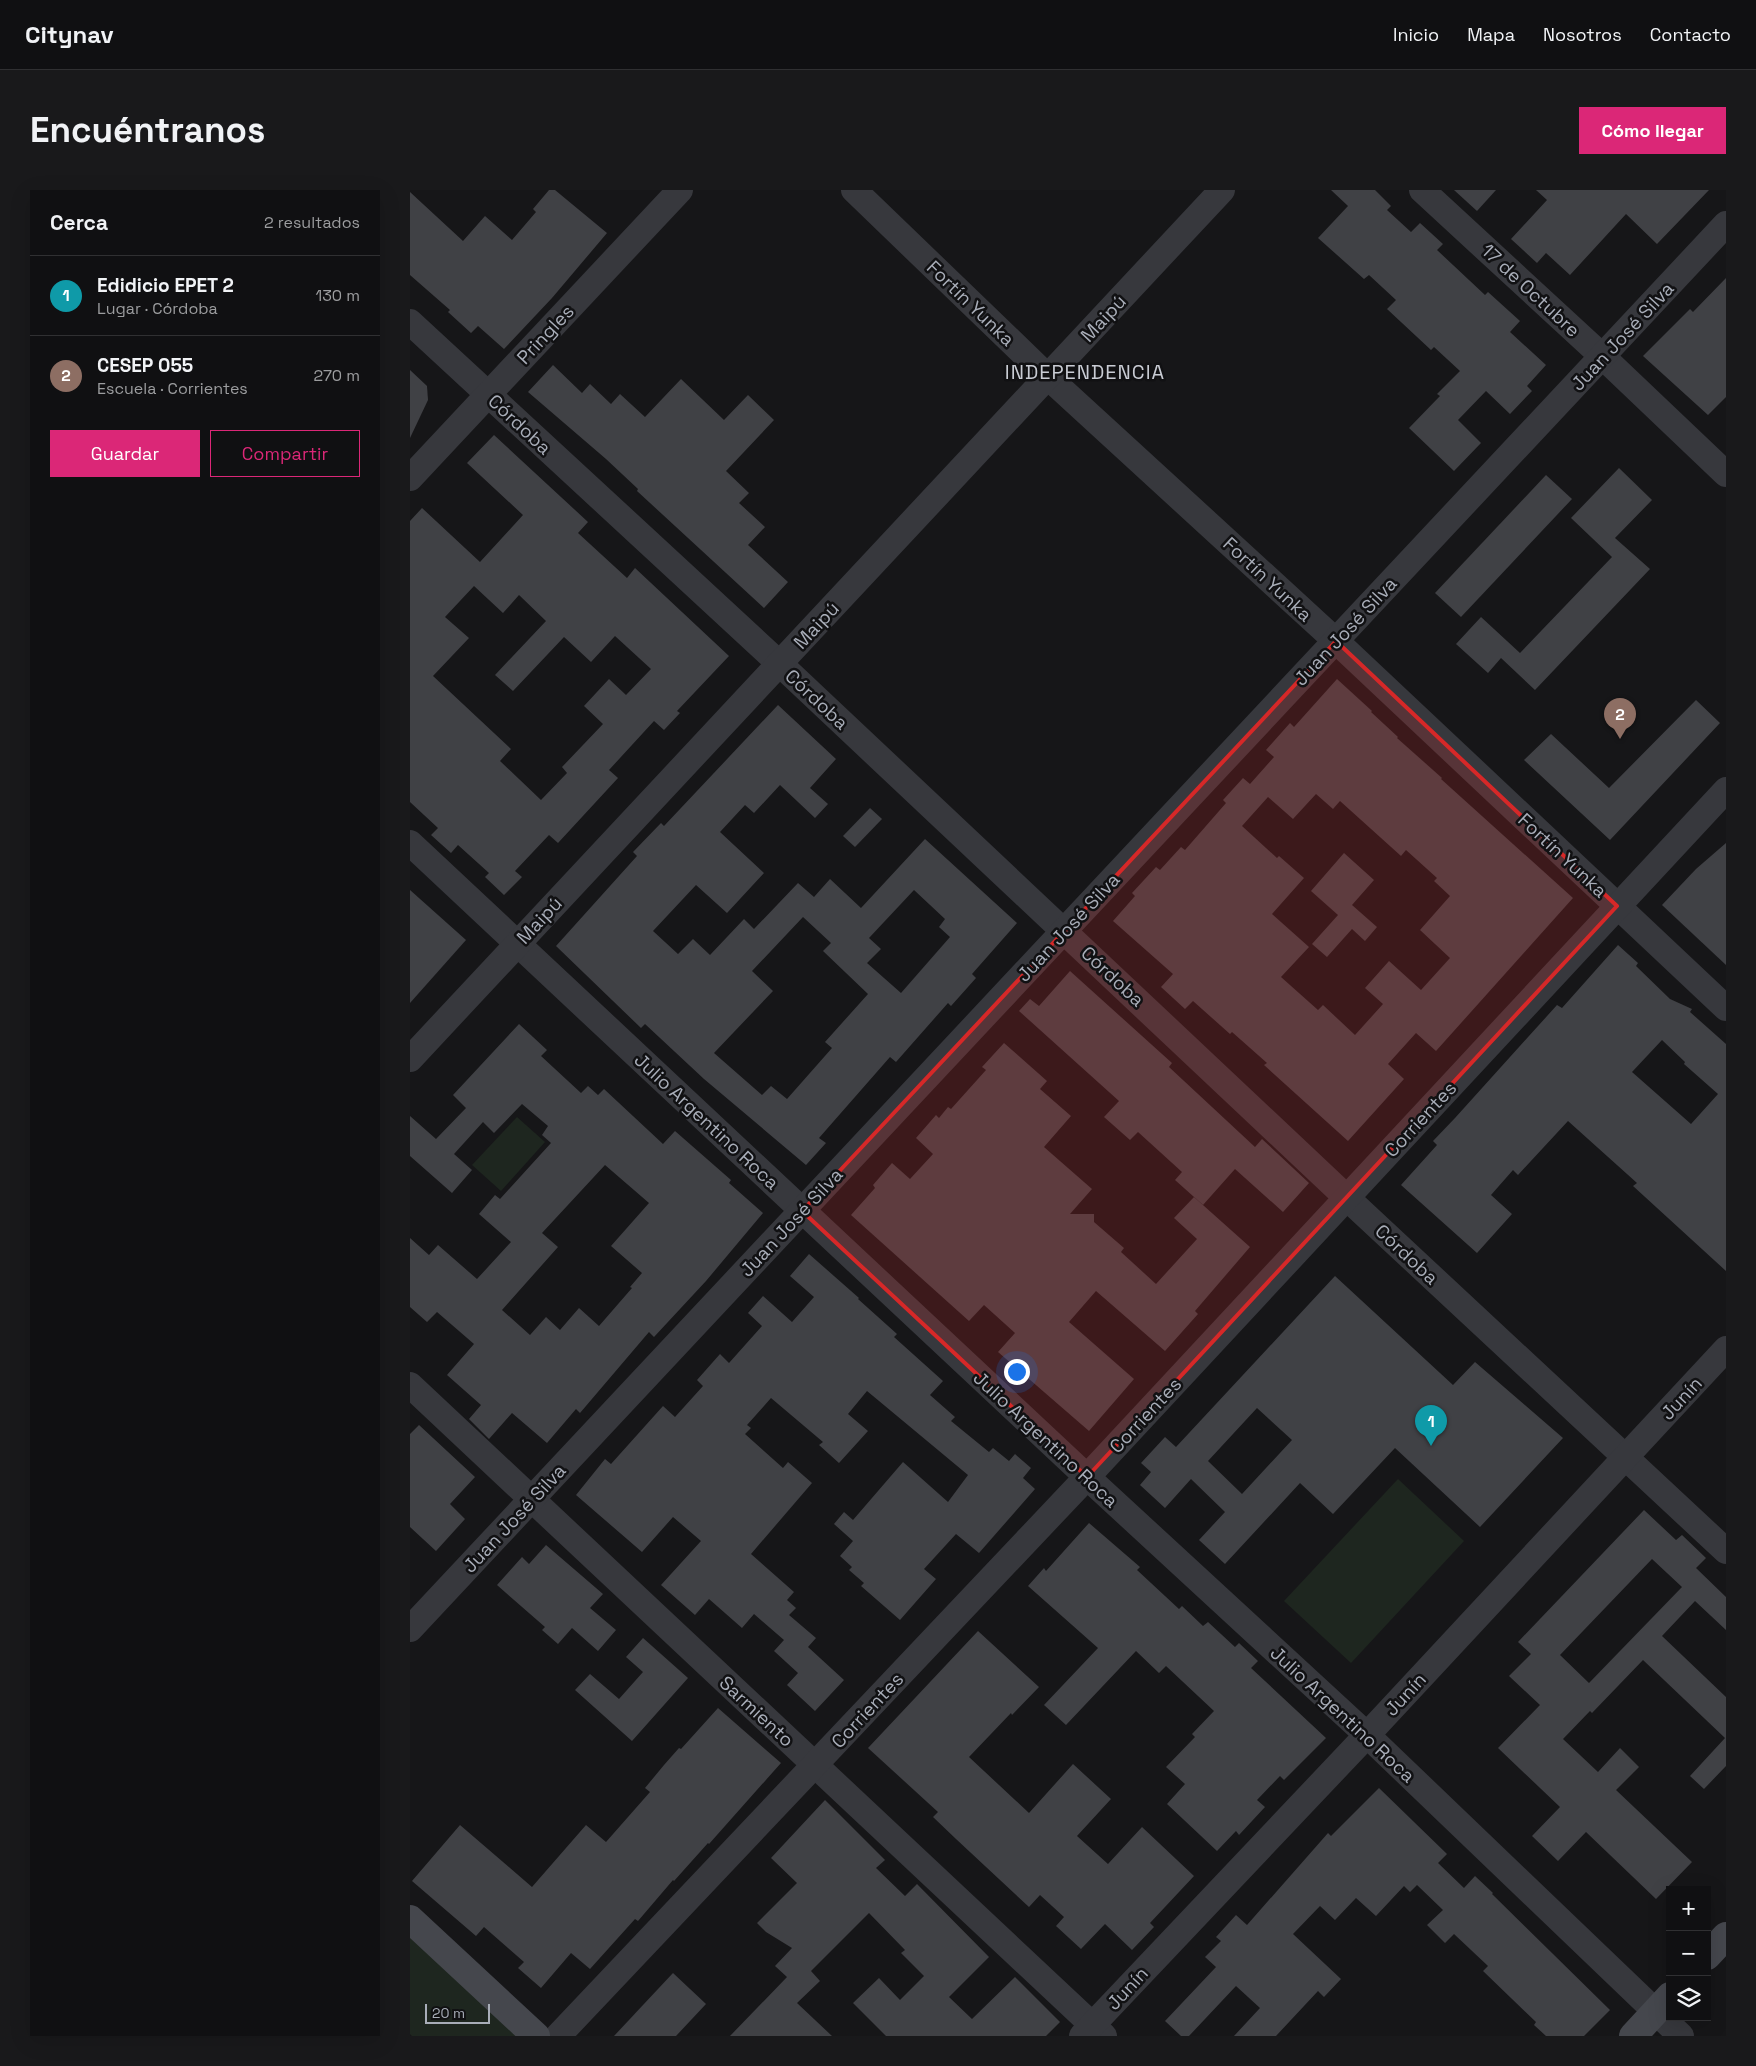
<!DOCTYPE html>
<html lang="es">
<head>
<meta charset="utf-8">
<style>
  body { margin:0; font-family:"Space Grotesk",sans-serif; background:#19191b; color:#f1f3f6 }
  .controls { position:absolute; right:15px; bottom:15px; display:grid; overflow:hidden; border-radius:0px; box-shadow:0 5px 20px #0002 }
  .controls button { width:45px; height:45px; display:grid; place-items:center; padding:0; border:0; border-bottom:1px solid #303032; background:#101012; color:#f1f3f6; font:25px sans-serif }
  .scale { position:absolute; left:15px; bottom:12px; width:65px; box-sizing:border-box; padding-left:5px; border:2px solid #a8adb8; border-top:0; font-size:14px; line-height:18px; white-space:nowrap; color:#a8adb8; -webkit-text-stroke:4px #111113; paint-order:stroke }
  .you { position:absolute; left:606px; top:1181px; width:18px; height:18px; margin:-12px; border:4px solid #fff; border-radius:50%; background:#1a73e8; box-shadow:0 0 0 8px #1a73e833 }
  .badge { display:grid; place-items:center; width:32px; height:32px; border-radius:50%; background:#db2777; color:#fff; font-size:16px; font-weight:700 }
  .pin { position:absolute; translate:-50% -41px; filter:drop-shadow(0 1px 2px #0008) }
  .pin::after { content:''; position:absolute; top:26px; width:18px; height:15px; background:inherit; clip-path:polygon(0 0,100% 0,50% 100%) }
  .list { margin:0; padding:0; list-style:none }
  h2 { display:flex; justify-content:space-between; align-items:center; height:65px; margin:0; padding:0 20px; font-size:21px }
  h2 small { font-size:16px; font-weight:400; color:#9c9d9f }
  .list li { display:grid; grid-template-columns:32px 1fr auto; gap:15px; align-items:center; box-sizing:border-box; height:80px; padding:0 20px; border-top:1px solid #303032 }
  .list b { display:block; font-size:19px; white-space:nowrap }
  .list p { margin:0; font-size:16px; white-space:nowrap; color:#9c9d9f }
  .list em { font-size:16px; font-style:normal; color:#9c9d9f }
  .actions { display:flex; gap:10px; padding:15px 20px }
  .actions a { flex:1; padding:11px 0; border:1px solid #db2777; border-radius:0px; text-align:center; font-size:18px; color:#db2777 }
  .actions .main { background:#db2777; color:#fff }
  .icon { flex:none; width:28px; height:28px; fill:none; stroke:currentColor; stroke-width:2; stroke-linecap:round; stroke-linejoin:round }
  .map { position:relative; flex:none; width:1316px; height:1846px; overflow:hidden; border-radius:0px }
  header { display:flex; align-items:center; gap:30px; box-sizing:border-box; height:70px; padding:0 25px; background:#101012; border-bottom:1px solid #303032 }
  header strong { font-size:24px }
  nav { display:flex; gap:28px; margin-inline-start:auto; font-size:18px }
  .intro { display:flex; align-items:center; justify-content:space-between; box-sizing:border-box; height:120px; padding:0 30px }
  h1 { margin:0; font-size:35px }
  .button { padding:12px 22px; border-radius:0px; background:#db2777; color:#fff; font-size:18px; font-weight:700 }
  main { display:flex; gap:30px; padding:0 30px }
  aside { flex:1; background:#101012; border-radius:0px; box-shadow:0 5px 20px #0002 }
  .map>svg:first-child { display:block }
  .green { fill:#1e261f }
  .building { fill:#404145; fill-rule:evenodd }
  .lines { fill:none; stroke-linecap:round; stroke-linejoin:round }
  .minor { stroke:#37383d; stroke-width:26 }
  .secondary { stroke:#45474d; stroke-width:28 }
  .marked { fill:#d62828; fill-opacity:0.2; stroke:#d62828; stroke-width:4; stroke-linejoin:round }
  .labels { text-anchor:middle; stroke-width:5; stroke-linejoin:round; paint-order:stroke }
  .street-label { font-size:19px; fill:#a8adb8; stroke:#111113 }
  .neighbourhood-label { font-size:20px; letter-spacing:1px; fill:#c9ccd4; stroke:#111113 }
</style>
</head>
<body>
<header>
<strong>Citynav</strong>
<nav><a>Inicio</a><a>Mapa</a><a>Nosotros</a><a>Contacto</a></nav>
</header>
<div class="intro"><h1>Encuéntranos</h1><a class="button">Cómo llegar</a></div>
<main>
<aside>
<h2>Cerca<small>2 resultados</small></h2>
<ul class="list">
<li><span class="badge" style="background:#0f9aa8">1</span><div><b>Edidicio EPET 2</b><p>Lugar · Córdoba</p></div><em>130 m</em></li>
<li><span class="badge" style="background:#8d6e63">2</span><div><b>CESEP 055</b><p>Escuela · Corrientes</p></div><em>270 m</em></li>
</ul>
<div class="actions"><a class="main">Guardar</a><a>Compartir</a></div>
</aside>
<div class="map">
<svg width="1316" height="1846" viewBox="0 0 1316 1846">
  <rect width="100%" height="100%" fill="#161618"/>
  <g class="green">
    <path d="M 107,927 L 135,952 L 91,1001 L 62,975 Z"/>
    <path d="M 988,1289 L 1054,1351 L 941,1473 L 874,1411 Z"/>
    <path d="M 0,1744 L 108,1846 L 2,1846 L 0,1844 Z"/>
  </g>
  <g class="building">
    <path d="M 139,0 L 145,0 L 197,43 L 142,108 L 94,159 L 68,136 L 61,143 L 38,122 L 40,120 L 0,85 L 0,2 L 53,51 L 75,26 L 102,50 L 126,22 L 123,19 Z"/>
    <path d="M 921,0 L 965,0 L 981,16 L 977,20 L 1001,42 L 1010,33 L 1033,54 L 1027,60 L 1075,105 L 1078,102 L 1110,131 L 1100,142 L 1136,175 L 1117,196 L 1122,201 L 1100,224 L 1076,201 L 1048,230 L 1071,253 L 1044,281 L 999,238 L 1030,206 L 1027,204 L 1050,181 L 1024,157 L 1021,160 L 977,119 L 986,110 L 959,85 L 954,89 L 908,48 L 938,16 Z"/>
    <path d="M 1044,0 L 1086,0 L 1067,21 Z"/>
    <path d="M 1126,0 L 1299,0 L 1247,54 L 1216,24 L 1160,85 L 1136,63 L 1127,73 L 1101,49 L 1137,10 Z"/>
    <path d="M 1316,88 L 1316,207 L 1298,225 L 1233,166 L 1280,119 L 1283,122 Z"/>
    <path d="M 143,175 L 172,203 L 180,194 L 201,214 L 210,204 L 235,227 L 271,189 L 314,230 L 338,205 L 364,230 L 316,281 L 339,303 L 329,313 L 355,337 L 338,355 L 378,392 L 354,418 L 227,301 L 228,299 L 196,269 L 118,202 Z"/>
    <path d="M 0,180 L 17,196 L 18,210 L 0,248 Z"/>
    <path d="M 84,245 L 178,332 L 168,343 L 217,388 L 225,378 L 319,466 L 267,521 L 270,523 L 254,540 L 244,531 L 199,580 L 208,588 L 148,653 L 139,645 L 105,681 L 112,687 L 94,705 L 75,687 L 79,683 L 48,655 L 41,663 L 21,645 L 28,638 L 0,612 L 0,331 L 12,318 L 70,372 L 113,325 L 57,273 ZM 64,396 L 93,423 L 109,405 L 136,431 L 85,485 L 103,501 L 154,447 L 181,472 L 205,446 L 241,479 L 216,505 L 199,489 L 174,516 L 193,534 L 152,577 L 157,583 L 131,610 L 90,571 L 101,559 L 23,486 L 59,448 L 35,427 Z"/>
    <path d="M 1209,278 L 1242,310 L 1205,348 L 1240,379 L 1125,500 L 1091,468 L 1078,483 L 1046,454 L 1071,427 L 1110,463 L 1202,367 L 1161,328 Z"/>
    <path d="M 1136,285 L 1162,309 L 1051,427 L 1025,403 Z"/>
    <path d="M 927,489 L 962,521 L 961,522 L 988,547 L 987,548 L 1032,588 L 1031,589 L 1163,708 L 1026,861 L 1006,843 L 978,874 L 994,889 L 938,951 L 854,875 L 857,873 L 822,842 L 820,844 L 783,811 L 775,819 L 751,797 L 763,784 L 703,731 L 725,706 L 722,703 L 746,677 L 750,680 L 771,657 L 775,660 L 816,613 L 813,610 L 833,588 L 840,594 L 864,567 L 856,560 L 880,533 L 884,537 ZM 906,604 L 923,619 L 930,611 L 991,666 L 996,660 L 1027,688 L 1024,691 L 1040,706 L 1010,740 L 1040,768 L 1011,800 L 979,771 L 955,798 L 973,814 L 945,845 L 913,815 L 908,820 L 871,787 L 899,757 L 862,724 L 894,688 L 869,666 L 867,668 L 832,636 L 858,607 L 883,629 Z"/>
    <path d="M 1286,510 L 1310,533 L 1200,650 L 1114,570 L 1141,544 L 1199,598 Z"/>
    <path d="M 368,515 L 426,569 L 400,598 L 418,614 L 405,628 L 370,595 L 344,623 L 335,615 L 310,642 L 354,683 L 317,723 L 286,695 L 243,741 L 268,764 L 283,749 L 300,765 L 334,729 L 344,739 L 388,693 L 404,707 L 420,689 L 451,718 L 515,649 L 607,733 L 562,784 L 566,788 L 541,816 L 538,813 L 486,872 L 480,867 L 409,948 L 416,953 L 396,975 L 294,889 L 235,834 L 231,838 L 146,756 L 227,666 L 223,662 L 251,633 L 254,636 ZM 504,700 L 535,729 L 529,737 L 540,747 L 491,803 L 457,773 L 471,759 L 459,748 ZM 393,727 L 421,753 L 413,761 L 458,804 L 415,852 L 422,858 L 377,909 L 361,896 L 352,905 L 304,863 L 363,801 L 342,781 Z"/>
    <path d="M 460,618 L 472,629 L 445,657 L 433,646 Z"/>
    <path d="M 1316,653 L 1316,775 L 1252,715 L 1286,679 Z"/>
    <path d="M 934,663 L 964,690 L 942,715 L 967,737 L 955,751 L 942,739 L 917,767 L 902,754 L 928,725 L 901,701 Z"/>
    <path d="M 0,700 L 56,750 L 0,813 Z"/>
    <path d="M 1208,755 L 1228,773 L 1226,776 L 1260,809 L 1282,819 L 1280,822 L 1316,854 L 1316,1081 L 1223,996 L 1227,993 L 1158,931 L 1108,985 L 1103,980 L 1081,1005 L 1102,1024 L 1067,1063 L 991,995 L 1027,955 L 1023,951 L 1045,928 L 1147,815 L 1152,818 ZM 1252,850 L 1275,872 L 1274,874 L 1308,904 L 1281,934 L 1222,882 Z"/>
    <path d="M 660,781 L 762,873 L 759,877 L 845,957 L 852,949 L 899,993 L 873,1022 L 825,979 L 793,1015 L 765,990 L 772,982 L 728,942 L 720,950 L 694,927 L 709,911 L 609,821 L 620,809 L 629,816 Z"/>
    <path d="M 109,834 L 137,860 L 131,866 L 171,903 L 178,896 L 188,905 L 194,899 L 253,954 L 265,941 L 321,990 L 319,993 L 353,1023 L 296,1091 L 244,1147 L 239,1142 L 170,1223 L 166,1219 L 137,1253 L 102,1223 L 79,1249 L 59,1229 L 71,1215 L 37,1185 L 64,1154 L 27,1122 L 17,1132 L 0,1117 L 0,1048 L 19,1065 L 28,1055 L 67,1089 L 101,1052 L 69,1024 L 85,1005 L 90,1009 L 141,953 L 132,945 L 138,936 L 112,914 L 84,943 L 73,932 L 44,964 L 62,980 L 42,1003 L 0,966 L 0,926 L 26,949 L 56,918 L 43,905 ZM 195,975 L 239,1013 L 201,1056 L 232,1083 L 220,1097 L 222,1098 L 189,1136 L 169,1118 L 150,1140 L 136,1127 L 120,1145 L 92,1120 L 148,1057 L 132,1043 Z"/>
    <path d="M 594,853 L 637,891 L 630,899 L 661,926 L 634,957 L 682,999 L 660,1024 L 684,1024 L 684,1032 L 714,1058 L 711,1062 L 746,1094 L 787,1049 L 764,1028 L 784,1007 L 840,1057 L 785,1121 L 788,1124 L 755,1161 L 686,1101 L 659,1132 L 724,1189 L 679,1241 L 588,1162 L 605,1143 L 574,1115 L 559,1131 L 441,1025 L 465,998 L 463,995 L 482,973 L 500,989 L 523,964 L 506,948 L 526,925 L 529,928 L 538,917 L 541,919 L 576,880 L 572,877 Z"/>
    <path d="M 399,1064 L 449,1108 L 448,1109 L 487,1144 L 484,1147 L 533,1191 L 520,1205 L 545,1227 L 541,1231 L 579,1262 L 583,1258 L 599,1271 L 605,1264 L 621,1278 L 613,1288 L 625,1299 L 569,1363 L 546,1344 L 514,1379 L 526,1389 L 490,1430 L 451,1396 L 454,1393 L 439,1380 L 442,1377 L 430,1366 L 443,1351 L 424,1334 L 434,1322 L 443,1330 L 493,1272 L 538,1312 L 558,1285 L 457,1201 L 438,1224 L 458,1241 L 429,1273 L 409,1255 L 413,1252 L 361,1208 L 337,1235 L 341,1238 L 335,1244 L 373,1278 L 378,1272 L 402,1293 L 341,1364 L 384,1402 L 377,1410 L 386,1418 L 379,1425 L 406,1448 L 398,1457 L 434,1490 L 405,1521 L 377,1495 L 388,1483 L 364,1461 L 374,1450 L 344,1424 L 332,1438 L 299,1409 L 285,1425 L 251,1395 L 291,1351 L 263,1327 L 232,1362 L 166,1305 L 195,1269 L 201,1274 L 253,1216 L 265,1227 L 293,1196 L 287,1190 L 310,1164 L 319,1173 L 352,1136 L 338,1123 L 353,1106 L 382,1132 L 404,1107 L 380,1086 Z"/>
    <path d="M 925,1086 L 1043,1195 L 1065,1172 L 1153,1248 L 1070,1337 L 985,1258 L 923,1324 L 890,1293 L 815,1374 L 789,1350 L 815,1322 L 781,1289 L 755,1318 L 730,1295 L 741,1282 L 731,1273 L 755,1247 L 766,1257 ZM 847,1218 L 882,1250 L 832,1304 L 798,1271 Z"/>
    <path d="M 9,1235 L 65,1287 L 40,1314 L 55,1329 L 26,1361 L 0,1337 L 0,1244 Z"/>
    <path d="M 1234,1320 L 1266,1350 L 1272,1345 L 1296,1368 L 1286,1378 L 1316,1407 L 1316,1440 L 1285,1411 L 1252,1446 L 1316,1507 L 1316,1576 L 1294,1599 L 1280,1586 L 1315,1548 L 1233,1470 L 1182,1523 L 1180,1521 L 1153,1549 L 1188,1582 L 1210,1558 L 1229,1577 L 1206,1600 L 1282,1672 L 1246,1709 L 1176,1642 L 1148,1671 L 1122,1646 L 1150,1617 L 1088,1558 L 1130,1515 L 1099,1486 L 1121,1464 L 1108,1452 ZM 1242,1369 L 1272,1397 L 1179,1493 L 1150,1465 Z"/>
    <path d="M 679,1333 L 730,1377 L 727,1380 L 769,1419 L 772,1416 L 793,1436 L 798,1432 L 825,1457 L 829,1453 L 848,1471 L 841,1478 L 916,1548 L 874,1590 L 870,1586 L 847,1610 L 855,1617 L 829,1645 L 826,1641 L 807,1661 L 757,1614 L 775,1594 L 756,1577 L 785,1547 L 782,1544 L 804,1521 L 756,1476 L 749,1483 L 726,1461 L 656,1535 L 634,1515 L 688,1458 L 618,1396 L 634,1378 L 636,1381 Z"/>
    <path d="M 136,1355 L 193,1404 L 180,1418 L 206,1440 L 188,1461 L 162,1438 L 148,1454 L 132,1440 L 135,1437 L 87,1395 L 112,1367 L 119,1374 Z"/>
    <path d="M 568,1441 L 629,1497 L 602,1525 L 601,1523 L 559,1567 L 619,1623 L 663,1574 L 701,1609 L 667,1646 L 698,1674 L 732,1637 L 784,1686 L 740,1733 L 744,1737 L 722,1760 L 695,1734 L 671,1759 L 646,1736 L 654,1727 L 630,1705 L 619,1717 L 546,1649 L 523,1627 L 528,1622 L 458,1558 Z"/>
    <path d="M 233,1448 L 278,1488 L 222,1551 L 165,1500 L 180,1484 L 209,1509 L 233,1482 L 216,1467 Z"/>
    <path d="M 308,1518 L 371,1573 L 299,1654 L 298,1653 L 264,1691 L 263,1690 L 228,1731 L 225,1729 L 180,1779 L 161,1763 L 131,1798 L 108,1778 L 114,1772 L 74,1737 L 66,1746 L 2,1691 L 50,1635 L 122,1697 L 176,1635 L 196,1652 L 240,1602 L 235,1598 L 254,1575 L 269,1558 L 271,1559 Z"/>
    <path d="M 969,1598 L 1037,1664 L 1028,1673 L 1054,1698 L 1065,1686 L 1083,1703 L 1082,1704 L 1200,1820 L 1174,1846 L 1136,1846 L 1124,1835 L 1126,1832 L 1073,1781 L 1078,1776 L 1044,1744 L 1035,1753 L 1017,1735 L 1033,1720 L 1007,1695 L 1000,1702 L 994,1696 L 966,1726 L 946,1708 L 925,1730 L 910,1716 L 883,1744 L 931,1789 L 914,1807 L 908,1801 L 866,1846 L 824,1846 L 850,1818 L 826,1796 L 779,1846 L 771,1846 L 755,1831 L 806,1777 L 795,1767 L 811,1751 L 806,1747 L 826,1725 L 837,1735 L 918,1643 L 921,1646 Z"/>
    <path d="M 415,1610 L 475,1670 L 466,1678 L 495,1706 L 507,1694 L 579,1767 L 539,1807 L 562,1829 L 605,1787 L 650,1832 L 636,1846 L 476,1846 L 443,1813 L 469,1788 L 490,1810 L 514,1786 L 491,1763 L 495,1760 L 459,1723 L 401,1781 L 410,1791 L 387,1813 L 422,1846 L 320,1846 L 377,1787 L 365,1776 L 382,1758 L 356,1742 L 347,1733 L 387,1693 L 361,1668 Z"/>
    <path d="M 263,1783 L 296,1814 L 266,1846 L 204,1846 Z"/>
  </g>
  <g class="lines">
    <g class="minor">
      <path d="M 444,0 L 638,187 L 926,451 L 1316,818"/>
      <path d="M 1012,0 L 1192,166 L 1316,284"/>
      <path d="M 0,132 L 370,474 L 937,1008 L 1316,1361"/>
      <path d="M 0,288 L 270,0"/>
      <path d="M 0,653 L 677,1287 L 957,1545 L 1271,1846"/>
      <path d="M 0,869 L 812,0"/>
      <path d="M 0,1195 L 694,1846"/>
      <path d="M 0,1439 L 1316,34"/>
      <path d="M 148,1846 L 677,1287 L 1316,600"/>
      <path d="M 672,1846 L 957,1545 L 1316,1159"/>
    </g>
    <g class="secondary">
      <path d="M 0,1729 L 126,1846"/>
      <path d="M 1297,1766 L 1316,1746"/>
      <path d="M 1223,1846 L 1260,1806"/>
    </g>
  </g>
  <path class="marked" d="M 926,451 L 1207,716 L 677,1287 L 392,1021 Z"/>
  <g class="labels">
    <g class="street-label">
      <text transform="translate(1121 100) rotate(43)" y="7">17 de Octubre</text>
      <text transform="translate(561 113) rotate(44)" y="7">Fortín Yunka</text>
      <text transform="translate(693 128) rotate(-47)" y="7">Maipú</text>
      <text transform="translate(135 144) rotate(-47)" y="7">Pringles</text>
      <text transform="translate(1212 146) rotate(-47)" y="7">Juan José Silva</text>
      <text transform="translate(110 234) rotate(43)" y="7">Córdoba</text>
      <text transform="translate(858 389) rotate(43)" y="7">Fortín Yunka</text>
      <text transform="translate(406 435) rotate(-47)" y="7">Maipú</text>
      <text transform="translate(935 441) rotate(-47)" y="7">Juan José Silva</text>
      <text transform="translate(407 509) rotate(43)" y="7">Córdoba</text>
      <text transform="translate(1153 665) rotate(43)" y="7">Fortín Yunka</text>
      <text transform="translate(129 730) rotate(-47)" y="7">Maipú</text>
      <text transform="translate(658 737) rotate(-47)" y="7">Juan José Silva</text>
      <text transform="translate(703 786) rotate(43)" y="7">Córdoba</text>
      <text transform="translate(1010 929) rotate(-47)" y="7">Corrientes</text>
      <text transform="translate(297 931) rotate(43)" y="7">Julio Argentino Roca</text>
      <text transform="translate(381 1032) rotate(-47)" y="7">Juan José Silva</text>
      <text transform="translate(997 1064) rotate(43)" y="7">Córdoba</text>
      <text transform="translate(1271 1208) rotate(-47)" y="7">Junín</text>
      <text transform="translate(735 1225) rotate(-47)" y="7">Corrientes</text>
      <text transform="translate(636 1249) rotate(43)" y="7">Julio Argentino Roca</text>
      <text transform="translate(104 1328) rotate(-47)" y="7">Juan José Silva</text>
      <text transform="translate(995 1504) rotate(-47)" y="7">Junín</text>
      <text transform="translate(457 1520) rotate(-47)" y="7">Corrientes</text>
      <text transform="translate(347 1521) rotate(43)" y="7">Sarmiento</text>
      <text transform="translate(933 1524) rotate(43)" y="7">Julio Argentino Roca</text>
      <text transform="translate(717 1798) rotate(-47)" y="7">Junín</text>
    </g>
    <g class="neighbourhood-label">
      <text x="675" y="189">INDEPENDENCIA</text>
    </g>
  </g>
</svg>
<div class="controls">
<button>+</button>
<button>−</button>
<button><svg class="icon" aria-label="layers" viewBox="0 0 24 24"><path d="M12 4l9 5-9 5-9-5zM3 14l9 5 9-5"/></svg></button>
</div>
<div class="scale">20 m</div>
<div class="you"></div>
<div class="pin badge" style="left:1021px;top:1256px;background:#0f9aa8">1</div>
<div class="pin badge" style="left:1210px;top:549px;background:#8d6e63">2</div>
</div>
</main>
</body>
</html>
